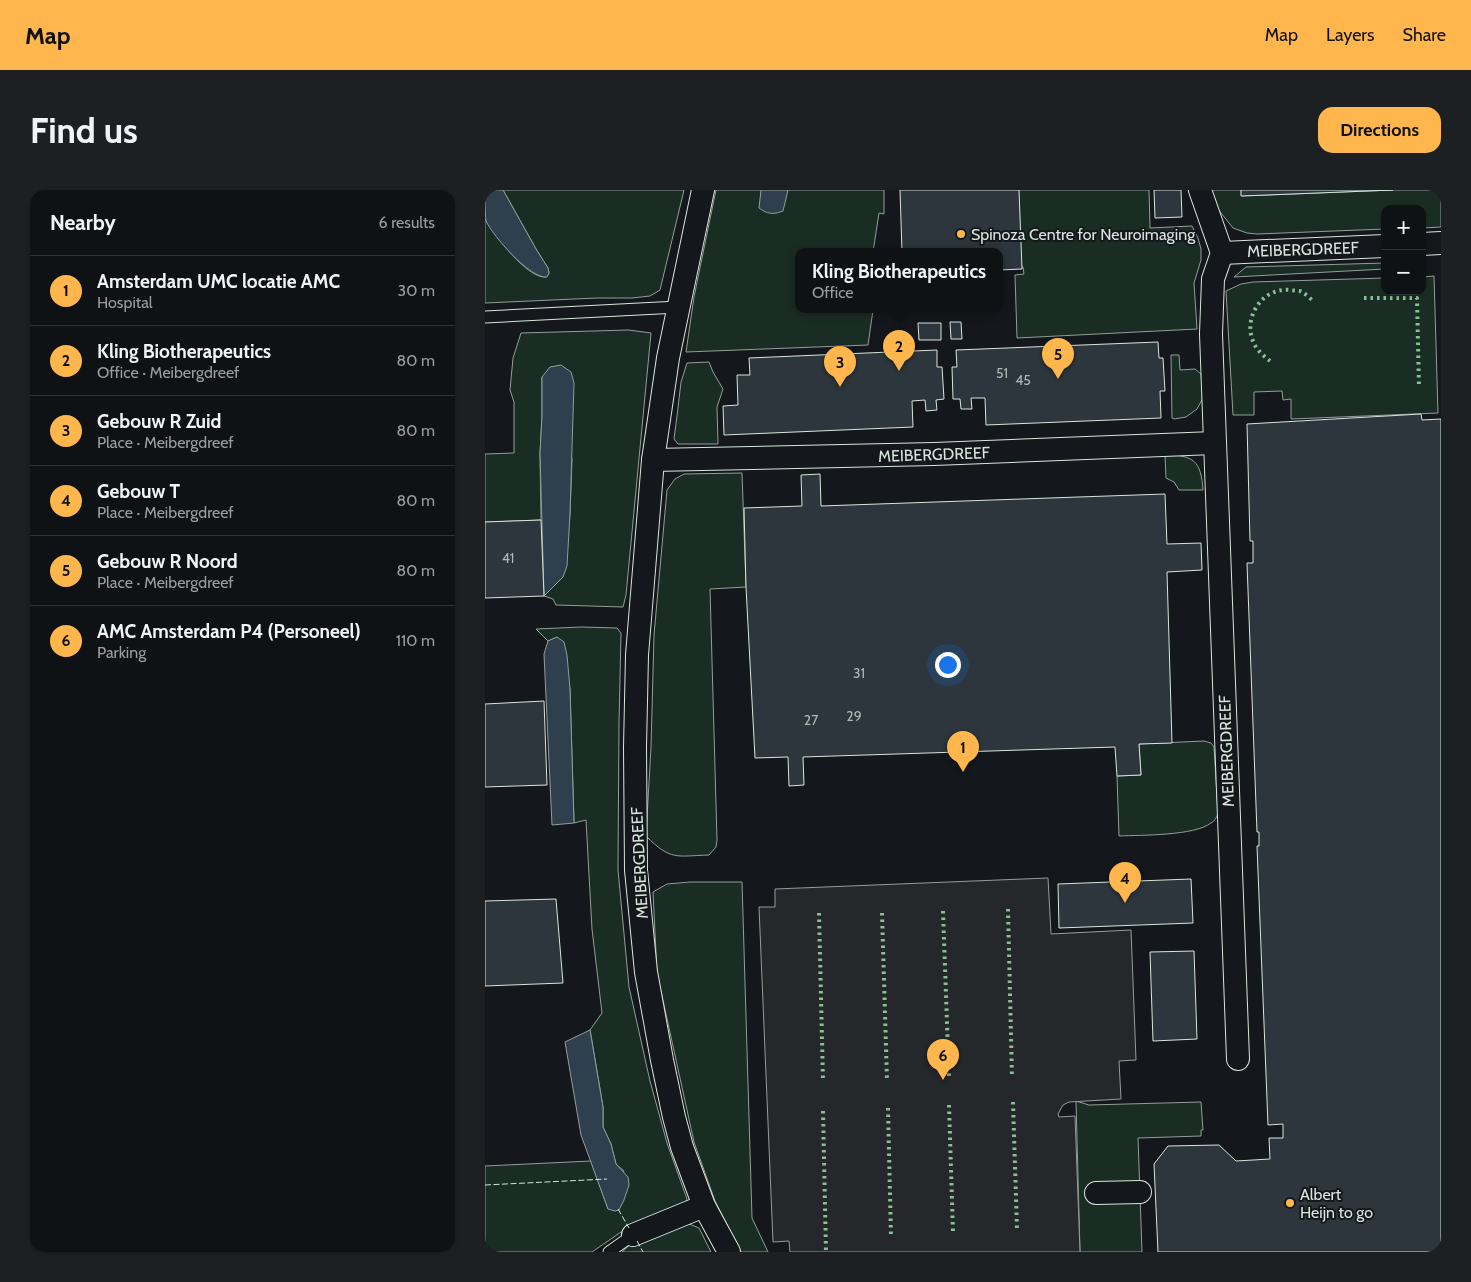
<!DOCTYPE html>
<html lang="en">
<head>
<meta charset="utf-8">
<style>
  body { margin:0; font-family:Cabin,sans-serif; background:#1d2022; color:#f1f3f6 }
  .controls { position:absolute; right:15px; top:15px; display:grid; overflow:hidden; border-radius:10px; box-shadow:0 1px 4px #0004 }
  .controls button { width:45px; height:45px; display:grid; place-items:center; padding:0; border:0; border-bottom:1px solid #2f3234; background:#0f1215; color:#f1f3f6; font:25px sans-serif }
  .you { position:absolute; left:462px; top:474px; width:18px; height:18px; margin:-12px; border:4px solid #fff; border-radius:50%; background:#1a73e8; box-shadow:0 0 0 8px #1a73e833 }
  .badge { display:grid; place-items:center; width:32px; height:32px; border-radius:50%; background:#ffb74d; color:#111; font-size:16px; font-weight:700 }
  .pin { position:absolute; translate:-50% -41px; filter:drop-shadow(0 1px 2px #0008) }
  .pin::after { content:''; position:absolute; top:26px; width:18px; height:15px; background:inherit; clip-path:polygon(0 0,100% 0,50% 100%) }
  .popup { position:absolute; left:310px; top:58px; width:208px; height:65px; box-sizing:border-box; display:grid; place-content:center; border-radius:10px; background:#0f1215; filter:drop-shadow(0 1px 4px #0005); font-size:16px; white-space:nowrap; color:#9b9ea0 }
  .popup b { font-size:19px; color:#f1f3f6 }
  .popup::after { content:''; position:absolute; left:50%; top:100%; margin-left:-10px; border:10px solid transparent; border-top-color:#0f1215 }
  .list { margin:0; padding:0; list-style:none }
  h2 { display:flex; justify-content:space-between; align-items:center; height:65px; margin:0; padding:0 20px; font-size:21px }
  h2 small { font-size:16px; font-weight:400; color:#9b9ea0 }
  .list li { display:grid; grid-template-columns:32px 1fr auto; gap:15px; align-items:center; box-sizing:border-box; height:70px; padding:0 20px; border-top:1px solid #2f3234 }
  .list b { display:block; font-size:19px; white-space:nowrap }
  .list p { margin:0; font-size:16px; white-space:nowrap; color:#9b9ea0 }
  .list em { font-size:16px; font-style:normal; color:#9b9ea0 }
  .map { position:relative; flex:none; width:956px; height:1062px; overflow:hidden; border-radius:15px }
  header { display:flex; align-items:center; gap:30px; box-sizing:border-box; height:70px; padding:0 25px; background:#ffb74d; color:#111 }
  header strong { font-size:24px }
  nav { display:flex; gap:28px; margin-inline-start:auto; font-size:18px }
  .intro { display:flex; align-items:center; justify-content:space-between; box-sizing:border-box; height:120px; padding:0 30px }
  h1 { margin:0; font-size:35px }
  .button { padding:12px 22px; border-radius:15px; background:#ffb74d; color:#111; font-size:18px; font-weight:700 }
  main { display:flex; gap:30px; padding:0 30px }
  aside { flex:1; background:#0f1215; border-radius:15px; box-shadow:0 1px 4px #0004 }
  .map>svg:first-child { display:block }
  .green { fill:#1a2d24; stroke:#939e99 }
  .parking { fill:#24282b; stroke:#939e99 }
  .water { fill:#2f3f4d; stroke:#939e99 }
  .building { fill:#2c363c; stroke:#d8e6dc }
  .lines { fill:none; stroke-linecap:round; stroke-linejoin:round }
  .lane-casing { stroke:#d8e6dc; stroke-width:13 }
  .street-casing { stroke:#d8e6dc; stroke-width:24 }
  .lane { stroke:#14181c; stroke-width:11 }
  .street { stroke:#14181c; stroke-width:22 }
  .hedge { stroke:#8ac095; stroke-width:4; stroke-dasharray:2.5 4; stroke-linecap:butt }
  .fence { stroke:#d8e6dc; stroke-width:1; stroke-dasharray:6 2.5; stroke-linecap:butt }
  .poi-dot { fill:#ffb74d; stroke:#14181c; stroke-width:2 }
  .labels { text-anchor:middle; stroke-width:4; stroke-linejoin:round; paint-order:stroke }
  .number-label { font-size:14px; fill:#adbab4 }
  .poi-label { font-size:16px; fill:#d8e6dc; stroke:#14181c; text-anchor:start }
  .street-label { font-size:16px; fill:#d8e6dc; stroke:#14181c }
</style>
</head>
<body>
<header>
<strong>Map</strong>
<nav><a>Map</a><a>Layers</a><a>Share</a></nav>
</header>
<div class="intro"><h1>Find us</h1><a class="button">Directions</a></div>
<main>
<aside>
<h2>Nearby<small>6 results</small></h2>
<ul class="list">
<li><span class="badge">1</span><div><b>Amsterdam UMC locatie AMC</b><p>Hospital</p></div><em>30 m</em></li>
<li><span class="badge">2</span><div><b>Kling Biotherapeutics</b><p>Office · Meibergdreef</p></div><em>80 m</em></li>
<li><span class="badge">3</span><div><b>Gebouw R Zuid</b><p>Place · Meibergdreef</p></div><em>80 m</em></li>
<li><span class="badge">4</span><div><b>Gebouw T</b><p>Place · Meibergdreef</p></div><em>80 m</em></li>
<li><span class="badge">5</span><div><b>Gebouw R Noord</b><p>Place · Meibergdreef</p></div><em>80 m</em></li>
<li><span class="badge">6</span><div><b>AMC Amsterdam P4 (Personeel)</b><p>Parking</p></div><em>110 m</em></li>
</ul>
</aside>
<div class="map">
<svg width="956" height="1062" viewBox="0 0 956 1062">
  <rect width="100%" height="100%" fill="#14181c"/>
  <g class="green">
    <path d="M 18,0 L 199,0 L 175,100 L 165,106 L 147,108 L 112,108 L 0,113 L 0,29 C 9,44 42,89 61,87 L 64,83 L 63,78 L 51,59 Z"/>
    <path d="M 231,0 L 399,0 L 399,24 L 394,23 L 388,62 L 314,62 L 314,120 L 388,120 L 383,155 L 201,162 L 209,107 Z"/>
    <path d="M 532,0 L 664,0 L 665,38 L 707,36 L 713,48 L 716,59 L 716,70 L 709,93 L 712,139 L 532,148 L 530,85 L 539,84 L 538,77 L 535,77 Z"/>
    <path d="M 727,0 L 756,0 L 757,6 L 908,0 L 956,0 L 956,37 L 937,38 L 937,19 L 900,19 L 900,39 L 772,44 L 762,43 L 748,38 L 728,13 Z"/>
    <path d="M 900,73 L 900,79 L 749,87 L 761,77 Z"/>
    <path d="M 949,86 L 953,223 L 806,229 L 806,209 L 798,210 L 797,201 L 769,202 L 769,225 L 748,225 L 741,101 L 756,94 L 768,92 L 900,88 L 900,101 L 937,101 L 937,87 Z"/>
    <path d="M 144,140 L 166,143 L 141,405 L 138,417 L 71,415 L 68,409 L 59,406 L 78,387 L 85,324 L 87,269 L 57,187 L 57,226 L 55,263 L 56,330 L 0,332 L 0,264 L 29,263 L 29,212 L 25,200 L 28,168 L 36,143 Z"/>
    <path d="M 686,165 L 694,165 L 695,180 L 710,179 L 716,184 L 718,208 L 712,219 L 701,227 L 689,229 L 687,228 Z"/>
    <path d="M 224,172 L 228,182 L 238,199 L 232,217 L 233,254 L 193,254 L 189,249 L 192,226 L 196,192 L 202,173 Z"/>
    <path d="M 680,265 C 709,265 716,271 718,300 L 694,300 L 689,292 L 681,288 Z"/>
    <path d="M 257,283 L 261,397 L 225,399 L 232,650 L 231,657 L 224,665 C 191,666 186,671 161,646 L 166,557 L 169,445 L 182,300 L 190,289 L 199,284 Z"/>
    <path d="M 96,437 L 132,438 L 136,443 L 134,533 L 133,680 L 144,797 L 165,891 L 182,953 L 202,1009 L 200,1014 L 139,1040 L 107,1062 L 0,1062 L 0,976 L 106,971 L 123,1019 L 139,981 L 131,974 L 126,954 L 118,937 L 118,917 L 105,840 L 117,823 L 107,739 L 101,630 L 89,633 L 85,499 L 72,447 L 63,451 L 51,439 Z"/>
    <path d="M 719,551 L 726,553 L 729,557 L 733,624 C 731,628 730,631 726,633 C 709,646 656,645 634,646 L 632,586 L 656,585 L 654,554 Z"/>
    <path d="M 205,692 L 257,692 L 267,1028 L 283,1062 L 256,1062 L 230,1011 L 209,952 L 172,783 L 168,702 L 182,694 Z"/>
    <path d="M 591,911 L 604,915 L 716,912 L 718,940 L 716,940 L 716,946 L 653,948 L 657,1062 L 595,1062 Z"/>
    <path d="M 197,1031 L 214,1038 L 226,1062 L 137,1062 L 148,1052 Z"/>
  </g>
  <path class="parking" d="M 563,688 L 566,744 L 646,740 L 651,870 L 634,871 L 636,909 L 584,912 L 578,915 L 573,924 L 574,927 L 590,926 L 595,1062 L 305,1062 L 304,1051 L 288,1052 L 274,717 L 290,717 L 290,699 Z"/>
  <g class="water">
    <path d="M 0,0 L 18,0 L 51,59 L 63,78 L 64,83 L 62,87 C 45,89 8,46 1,31 C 0,23 0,9 0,0 Z"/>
    <path d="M 276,0 L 303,0 L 298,21 C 288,25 282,24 274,18 Z"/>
    <path d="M 76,175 L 86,182 L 89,193 L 85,324 L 82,376 L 78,387 L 59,406 L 55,263 L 57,226 L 57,187 L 65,177 Z"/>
    <path d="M 72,447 L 79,452 L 82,465 L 85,499 L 89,633 L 67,635 L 59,464 L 63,451 Z"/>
    <path d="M 105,840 L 118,917 L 118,937 L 126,954 L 131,974 L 143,987 L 144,995 L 139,1010 L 134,1020 L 130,1021 L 123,1019 L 96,945 L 80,852 Z"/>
  </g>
  <g class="building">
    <path d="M 415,0 L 534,0 L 537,79 L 514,80 L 514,62 L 417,62 Z"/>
    <path d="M 669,0 L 696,0 L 697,27 L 670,28 Z"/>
    <path d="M 756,0 L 908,0 L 756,6 Z"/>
    <path d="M 465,132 L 476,132 L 477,149 L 466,149 Z"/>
    <path d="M 433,133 L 456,133 L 456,150 L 434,150 Z"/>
    <path d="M 673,152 L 674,168 L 678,168 L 680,201 L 675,201 L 676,228 L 501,235 L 500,208 L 486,208 L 487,219 L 476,219 L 475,209 L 468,209 L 467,177 L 472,177 L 471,160 Z"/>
    <path d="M 452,160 L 452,177 L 457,177 L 459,209 L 451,210 L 452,220 L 441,221 L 440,210 L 427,211 L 428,237 L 239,245 L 238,216 L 253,215 L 252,185 L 265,185 L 264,168 Z"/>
    <path d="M 936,224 L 937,230 L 956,229 L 956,1062 L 673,1062 L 669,974 L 683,956 L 734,955 L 751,971 L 785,969 L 784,948 L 798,948 L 798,934 L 783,935 L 772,656 L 774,656 L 774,642 L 772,642 L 762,373 L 768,373 L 768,351 L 765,351 L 762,234 Z"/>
    <path d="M 335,284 L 336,316 L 680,304 L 682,354 L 716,353 L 717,380 L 682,382 L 687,553 L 654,554 L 656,585 L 632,586 L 630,557 L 318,567 L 319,595 L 304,596 L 303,567 L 270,568 L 261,397 L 259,318 L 317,316 L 316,285 Z"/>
    <path d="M 56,330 L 59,406 L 0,408 L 0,332 Z"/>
    <path d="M 59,511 L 62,595 L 0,597 L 0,514 Z"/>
    <path d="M 706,689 L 708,733 L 574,738 L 573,694 Z"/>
    <path d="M 71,709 L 78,793 L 0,796 L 0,711 Z"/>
    <path d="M 709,761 L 712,849 L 668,851 L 665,762 Z"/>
  </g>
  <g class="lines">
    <g class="lane-casing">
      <g id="lane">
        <path d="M 0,127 L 193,117"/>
        <path d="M 124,1062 L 148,1045"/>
      </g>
    </g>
    <g class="street-casing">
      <g id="street">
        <path d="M 218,0 L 183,168 L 168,270 L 152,465 L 150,557 L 151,680 L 161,782 L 177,870 L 189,927 L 197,957 L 219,1016 L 244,1062"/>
        <path d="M 715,0 L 737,63 L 728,89 L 726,144 L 753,869"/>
        <path d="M 937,54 L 956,53"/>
        <path d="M 737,63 L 900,56"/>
        <path d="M 168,270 L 449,264 L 729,253"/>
        <path d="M 611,1003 L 655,1002"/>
        <path d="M 148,1045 L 219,1016"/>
      </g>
    </g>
    <use href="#lane" class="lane"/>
    <use href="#street" class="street"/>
    <g class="hedge">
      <path d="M 879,108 L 932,108 L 934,198"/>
      <path d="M 785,171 C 780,167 774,162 771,157 C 755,132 775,97 805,100 C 809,101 814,100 817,102 C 821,104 826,109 829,112"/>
      <path d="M 523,719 L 527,888"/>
      <path d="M 458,721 L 464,889"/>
      <path d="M 334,723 L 338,891"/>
      <path d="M 397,723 L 402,890"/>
      <path d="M 528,912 L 532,1039"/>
      <path d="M 464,915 L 468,1043"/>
      <path d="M 403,918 L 406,1046"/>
      <path d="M 338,921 L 341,1062"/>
    </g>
    <g class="fence">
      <path d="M 0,995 L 122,989"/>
      <path d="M 133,1019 L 144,1038"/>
      <path d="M 152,1051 L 158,1062"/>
    </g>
  </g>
  <g class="poi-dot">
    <circle cx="476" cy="44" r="5"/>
    <circle cx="805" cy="1013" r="5"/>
  </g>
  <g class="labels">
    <g class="number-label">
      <text x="517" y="188">51</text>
      <text x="538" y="195">45</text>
      <text x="23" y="373">41</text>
      <text x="374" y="488">31</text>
      <text x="369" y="531">29</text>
      <text x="326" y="535">27</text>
    </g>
    <g class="poi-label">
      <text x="486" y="50">Spinoza Centre for Neuroimaging</text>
      <text x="815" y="1010">Albert<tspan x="815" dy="18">Heijn to go</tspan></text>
    </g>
    <g class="street-label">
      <text transform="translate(818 59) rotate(-2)" y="6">MEIBERGDREEF</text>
      <text transform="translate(449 264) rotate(-2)" y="6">MEIBERGDREEF</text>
      <text transform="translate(741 561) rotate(-92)" y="6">MEIBERGDREEF</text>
      <text transform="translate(154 673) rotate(-93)" y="6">MEIBERGDREEF</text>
    </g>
  </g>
</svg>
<div class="controls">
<button>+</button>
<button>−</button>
</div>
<div class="you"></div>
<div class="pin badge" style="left:478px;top:582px">1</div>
<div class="pin badge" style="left:414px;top:181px">2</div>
<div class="popup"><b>Kling Biotherapeutics</b>Office</div>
<div class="pin badge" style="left:355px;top:197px">3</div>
<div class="pin badge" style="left:640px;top:713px">4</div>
<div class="pin badge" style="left:573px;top:189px">5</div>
<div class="pin badge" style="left:458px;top:890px">6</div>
</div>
</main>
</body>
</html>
